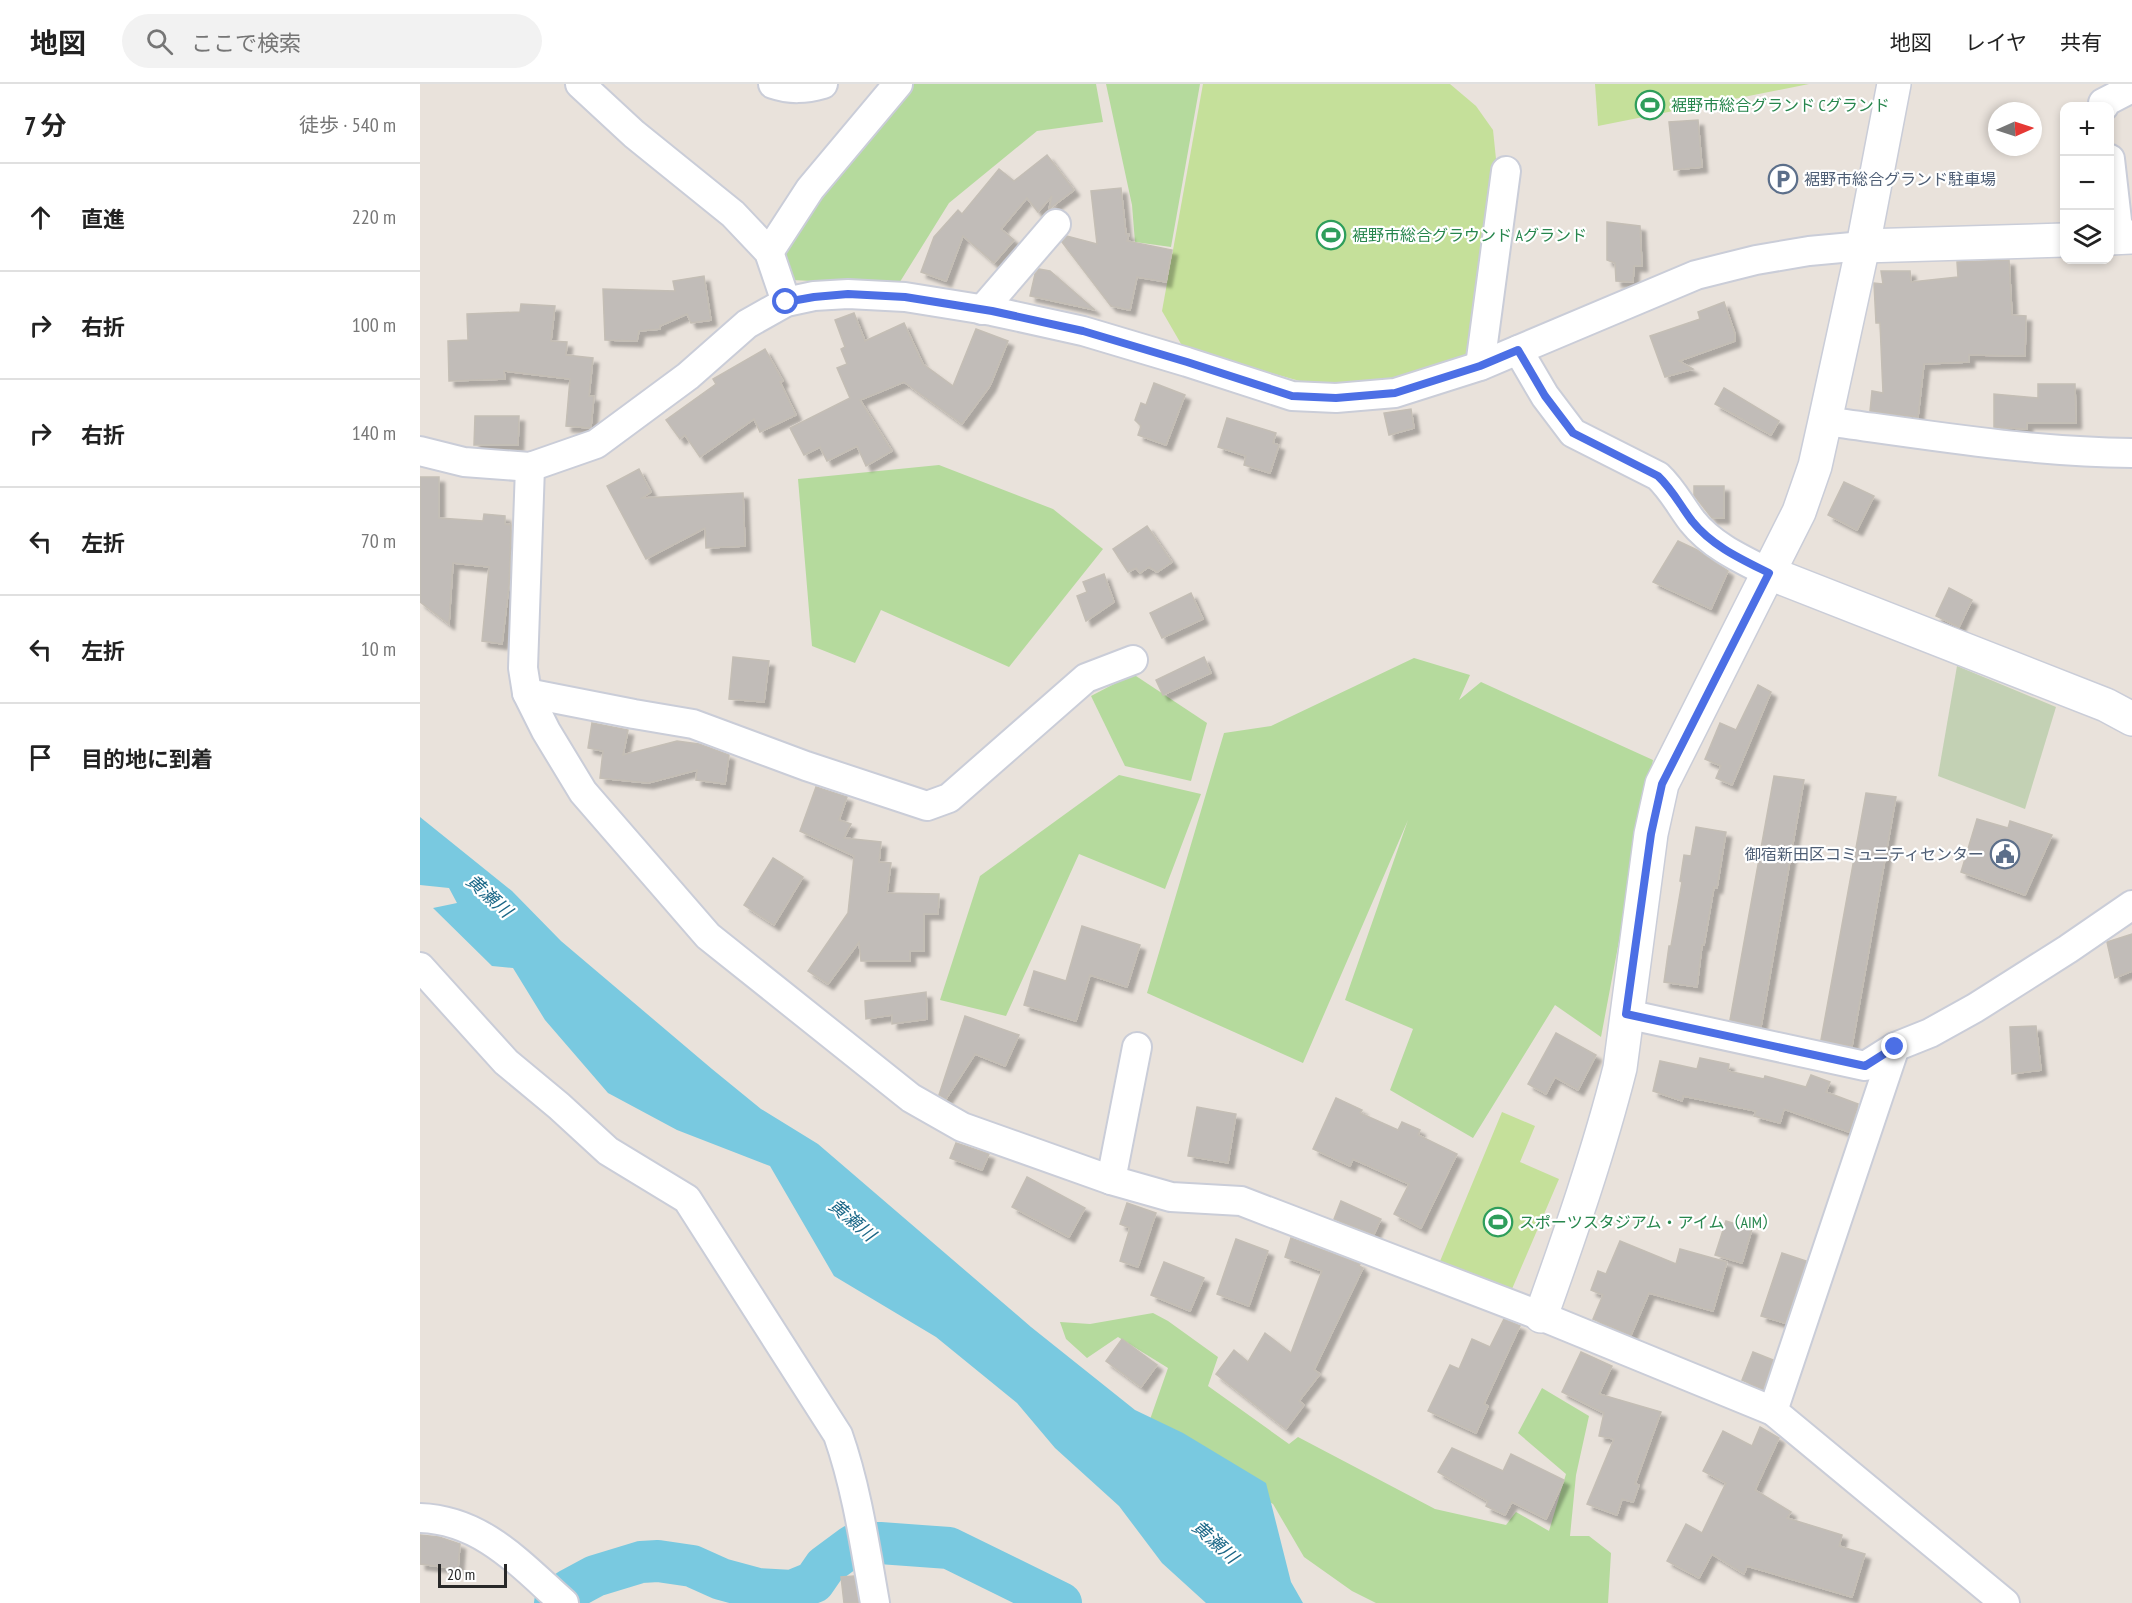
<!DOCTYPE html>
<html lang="ja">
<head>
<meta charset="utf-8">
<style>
  body { margin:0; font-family:"PT Sans Narrow","Noto Sans JP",sans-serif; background:#f2f2f2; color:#222 }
  .controls { position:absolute; right:18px; top:18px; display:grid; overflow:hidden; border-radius:12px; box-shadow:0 3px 9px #0003 }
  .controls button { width:54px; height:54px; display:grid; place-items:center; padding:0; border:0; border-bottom:2px solid #e0e0e0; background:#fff; color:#222; font:30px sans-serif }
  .compass { position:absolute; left:1568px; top:18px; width:54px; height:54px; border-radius:50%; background:#fff; box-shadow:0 3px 9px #0003; rotate:87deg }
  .scale { position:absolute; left:18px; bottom:15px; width:69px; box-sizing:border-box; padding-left:6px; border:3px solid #282828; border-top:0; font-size:16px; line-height:21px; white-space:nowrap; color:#282828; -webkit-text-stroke:4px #fff; paint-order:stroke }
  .stop { position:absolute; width:18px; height:18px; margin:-14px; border:4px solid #4c6fe5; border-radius:50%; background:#fff }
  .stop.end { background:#4c6fe5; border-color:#fff; box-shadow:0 2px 6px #0008 }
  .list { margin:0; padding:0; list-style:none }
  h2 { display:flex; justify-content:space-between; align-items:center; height:78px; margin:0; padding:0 24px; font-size:26px }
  h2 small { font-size:20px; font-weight:400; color:#767676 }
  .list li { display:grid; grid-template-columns:39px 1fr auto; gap:18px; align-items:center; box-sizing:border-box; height:108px; padding:0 24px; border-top:2px solid #e0e0e0 }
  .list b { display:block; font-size:22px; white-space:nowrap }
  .list em { font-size:20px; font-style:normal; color:#767676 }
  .icon { flex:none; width:33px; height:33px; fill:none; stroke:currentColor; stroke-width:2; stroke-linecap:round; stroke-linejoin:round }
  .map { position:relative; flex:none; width:1712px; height:1519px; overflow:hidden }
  header { display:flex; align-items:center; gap:36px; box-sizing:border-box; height:84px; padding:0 30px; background:#fff; border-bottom:2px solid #e0e0e0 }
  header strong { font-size:28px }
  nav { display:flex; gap:33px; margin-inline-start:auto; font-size:21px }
  .search { width:420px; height:54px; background:#f2f2f2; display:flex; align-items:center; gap:15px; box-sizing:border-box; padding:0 21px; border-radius:33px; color:#767676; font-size:22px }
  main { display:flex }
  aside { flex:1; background:#fff }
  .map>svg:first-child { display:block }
  .green { fill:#b5da9d }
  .cemetery { fill:#c3d1b4 }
  .pitch { fill:#c5e09a }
  .water { fill:#79c9e0 }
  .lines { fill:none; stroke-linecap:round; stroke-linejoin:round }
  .river { stroke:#79c9e0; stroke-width:42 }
  .building { fill:#c1bcb8; stroke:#c4beb5; stroke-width:1.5; filter:url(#shadow) }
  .minor-casing { stroke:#cacdd8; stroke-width:32 }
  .tertiary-casing { stroke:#cacdd8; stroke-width:36 }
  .minor { stroke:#fff; stroke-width:28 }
  .tertiary { stroke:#fff; stroke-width:33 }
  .route { stroke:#4c6fe5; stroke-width:8 }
  .labels { text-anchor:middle; stroke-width:4.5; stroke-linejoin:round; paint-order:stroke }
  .leisure-label { font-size:16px; fill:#27864d; stroke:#fff; text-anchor:start }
  .service-label { font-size:16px; fill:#4e5e75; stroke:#fff; text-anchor:start }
  .water-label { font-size:18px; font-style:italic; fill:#1c6888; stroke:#fff }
</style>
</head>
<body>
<header>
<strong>地図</strong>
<div class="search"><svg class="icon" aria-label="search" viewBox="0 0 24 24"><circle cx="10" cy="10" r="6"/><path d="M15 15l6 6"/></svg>ここで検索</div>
<nav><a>地図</a><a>レイヤ</a><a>共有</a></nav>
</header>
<main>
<aside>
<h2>7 分<small>徒歩 · 540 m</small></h2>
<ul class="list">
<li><svg class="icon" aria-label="ahead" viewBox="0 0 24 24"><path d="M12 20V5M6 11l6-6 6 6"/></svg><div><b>直進</b></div><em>220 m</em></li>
<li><svg class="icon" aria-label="right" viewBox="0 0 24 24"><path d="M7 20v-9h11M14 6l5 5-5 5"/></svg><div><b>右折</b></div><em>100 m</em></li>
<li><svg class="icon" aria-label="right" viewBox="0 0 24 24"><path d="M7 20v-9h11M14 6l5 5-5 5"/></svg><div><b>右折</b></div><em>140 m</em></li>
<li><svg class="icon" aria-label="left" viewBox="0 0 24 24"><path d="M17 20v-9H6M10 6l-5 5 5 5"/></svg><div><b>左折</b></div><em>70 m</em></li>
<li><svg class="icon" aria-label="left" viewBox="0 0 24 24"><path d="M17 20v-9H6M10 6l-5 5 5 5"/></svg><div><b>左折</b></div><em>10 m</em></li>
<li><svg class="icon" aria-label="arrive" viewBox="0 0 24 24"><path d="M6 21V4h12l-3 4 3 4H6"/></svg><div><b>目的地に到着</b></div></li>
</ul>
</aside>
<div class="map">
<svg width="1712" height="1519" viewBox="0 0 1712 1519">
  <defs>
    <filter id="shadow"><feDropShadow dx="5.5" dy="5.5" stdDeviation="1.5" flood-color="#0004"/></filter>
  </defs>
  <rect width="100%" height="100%" fill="#e9e2db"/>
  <g class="green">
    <path d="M 485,0 L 676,0 L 683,38 L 617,47 L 529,119 L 478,201 L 372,196 L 362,178 L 392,113 Z"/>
    <path d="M 686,0 L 780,0 L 751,163 L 715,158 L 712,121 Z"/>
    <path d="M 519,381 L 633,425 L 683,465 L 589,583 L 461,526 L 435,579 L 392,562 L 378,395 Z"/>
    <path d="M 994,574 L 1050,591 L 1039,616 L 1061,598 L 1233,676 L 1181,953 L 1135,921 L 1053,1054 L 970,1006 L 993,945 L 925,916 L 988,736 L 883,979 L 727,909 L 804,649 L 851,642 Z"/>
    <path d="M 713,590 L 787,639 L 771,697 L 705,682 L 671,612 Z"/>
    <path d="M 699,691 L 781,710 L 745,805 L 659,770 L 586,932 L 520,916 L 560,792 Z"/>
    <path d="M 733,1229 L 748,1237 L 798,1273 L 788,1302 L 869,1360 L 878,1353 L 1015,1425 L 1086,1441 L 1096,1428 L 1129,1447 L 1146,1390 L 1098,1349 L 1122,1304 L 1169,1332 L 1156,1391 L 1150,1452 L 1169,1452 L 1191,1469 L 1188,1519 L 956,1519 L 932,1507 L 884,1473 L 853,1420 L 727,1344 L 748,1284 L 698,1253 L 667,1274 L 646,1255 L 640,1238 L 670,1240 Z"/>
  </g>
  <path class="cemetery" d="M 1537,582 L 1636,623 L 1605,725 L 1518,692 Z"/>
  <g class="pitch">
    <path d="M 783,0 L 1030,0 L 1056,22 L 1073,46 L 1076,75 L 1049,273 L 972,298 L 898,302 L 764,265 L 742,227 Z"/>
    <path d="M 1175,0 L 1389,0 L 1178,42 Z"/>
    <path d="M 1082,1028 L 1115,1042 L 1100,1078 L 1139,1095 L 1089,1212 L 1018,1182 Z"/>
  </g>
  <path class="water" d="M 0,733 L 92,807 L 141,857 L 292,985 L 341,1025 L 398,1060 L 611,1243 L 715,1326 L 763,1349 L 846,1399 L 871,1498 L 883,1519 L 786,1519 L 742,1479 L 699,1422 L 635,1364 L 597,1319 L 516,1253 L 414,1192 L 350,1082 L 257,1046 L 188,1009 L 125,936 L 93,884 L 72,882 L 13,824 L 37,819 L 29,804 L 0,801 Z"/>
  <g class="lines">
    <path class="river" d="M 135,1519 L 149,1506 L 175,1492 L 221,1478 L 238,1477 L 272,1482 L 301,1495 L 338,1505 L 372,1507 L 394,1498 L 405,1482 L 432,1462 L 460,1459 L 529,1464 L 641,1519"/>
  </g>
  <g class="building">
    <path d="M 1278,36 L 1282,83 L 1254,86 L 1249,38 Z"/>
    <path d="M 627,71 L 654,106 L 629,125 L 632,112 L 618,128 L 607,114 L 581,145 L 594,156 L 574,179 L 543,152 L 526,197 L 501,188 L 514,153 L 538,126 L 542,130 L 579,85 L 594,97 Z"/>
    <path d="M 701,104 L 706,150 L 709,150 L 707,157 L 752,166 L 746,198 L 717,193 L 710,226 L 691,222 L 642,158 L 647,152 L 677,160 L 671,107 Z"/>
    <path d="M 1187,138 L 1220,142 L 1222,182 L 1214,182 L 1213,198 L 1196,197 L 1195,179 L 1187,176 Z"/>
    <path d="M 1589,176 L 1592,231 L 1606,232 L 1605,272 L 1549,271 L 1549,278 L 1504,280 L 1498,333 L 1450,327 L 1452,307 L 1463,309 L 1460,239 L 1456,239 L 1454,199 L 1463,200 L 1461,187 L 1490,187 L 1491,198 L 1538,193 L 1537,178 Z"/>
    <path d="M 619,185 L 630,187 L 675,226 L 610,212 L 615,190 Z"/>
    <path d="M 284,192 L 291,236 L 271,239 L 267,230 L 240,242 L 240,245 L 219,247 L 217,257 L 185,256 L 183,205 L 255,207 L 253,197 Z"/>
    <path d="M 1304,218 L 1315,250 L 1315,257 L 1259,277 L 1273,285 L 1245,293 L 1230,252 L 1280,235 L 1278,228 Z"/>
    <path d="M 101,220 L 135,222 L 131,257 L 147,258 L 146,271 L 173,274 L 169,312 L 174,312 L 171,343 L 170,344 L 146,342 L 150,295 L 84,287 L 85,295 L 29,297 L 28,257 L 48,256 L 47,230 L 100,228 Z"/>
    <path d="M 434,229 L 445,257 L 484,239 L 503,280 L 533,302 L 556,245 L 588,257 L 570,302 L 542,340 L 484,298 L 440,316 L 472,367 L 446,382 L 437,362 L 407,377 L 400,363 L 384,371 L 370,344 L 430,314 L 417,284 L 427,280 L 421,265 L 425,263 L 415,236 Z"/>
    <path d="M 345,265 L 363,297 L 360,298 L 376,331 L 340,348 L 334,335 L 280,373 L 265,351 L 260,355 L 246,336 L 296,300 L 293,295 Z"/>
    <path d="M 734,299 L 765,311 L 746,361 L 718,351 L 721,342 L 715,336 L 721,319 L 726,321 Z"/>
    <path d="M 1618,300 L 1655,300 L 1656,339 L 1607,339 L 1607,345 L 1574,343 L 1574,310 L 1618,314 Z"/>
    <path d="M 1304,304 L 1359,337 L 1351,351 L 1295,320 Z"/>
    <path d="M 991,325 L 994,344 L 969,351 L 964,329 Z"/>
    <path d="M 55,332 L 99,332 L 98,361 L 54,361 Z"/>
    <path d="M 807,334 L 856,349 L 853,359 L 859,361 L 850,389 L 824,381 L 826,372 L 798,363 Z"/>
    <path d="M 219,385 L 231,408 L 222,414 L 323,409 L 325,462 L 286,464 L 285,444 L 226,475 L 187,402 Z"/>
    <path d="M 0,393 L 19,393 L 19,434 L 63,437 L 64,430 L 85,432 L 85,440 L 91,441 L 89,501 L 82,560 L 62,557 L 69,483 L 33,479 L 29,540 L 0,518 Z"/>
    <path d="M 1424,398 L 1454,412 L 1437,446 L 1408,431 Z"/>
    <path d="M 1274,402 L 1304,402 L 1304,434 L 1292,434 L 1274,411 Z"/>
    <path d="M 727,442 L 752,478 L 737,488 L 729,483 L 720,489 L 716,484 L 708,488 L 693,465 Z"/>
    <path d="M 1258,457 L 1277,466 L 1308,487 L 1291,525 L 1233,498 Z"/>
    <path d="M 684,490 L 694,518 L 666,537 L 657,512 L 667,508 L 663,498 Z"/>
    <path d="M 1529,504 L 1552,516 L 1539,543 L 1516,532 Z"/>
    <path d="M 771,509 L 783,535 L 742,554 L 730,529 Z"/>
    <path d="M 313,573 L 349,577 L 344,618 L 309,615 Z"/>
    <path d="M 784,573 L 791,589 L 743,611 L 736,596 Z"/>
    <path d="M 1338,601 L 1351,608 L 1312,701 L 1296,694 L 1301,682 L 1285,675 L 1300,639 L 1316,646 Z"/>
    <path d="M 172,639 L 208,646 L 203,671 L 257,657 L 279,660 L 309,671 L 305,700 L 276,696 L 277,686 L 228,699 L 180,694 L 183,667 L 168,664 Z"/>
    <path d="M 1354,692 L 1384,696 L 1341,943 L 1310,936 Z"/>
    <path d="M 396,703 L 427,713 L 419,736 L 431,740 L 424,754 L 461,758 L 459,778 L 471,779 L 467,809 L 519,810 L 518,830 L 504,830 L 504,867 L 490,867 L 490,877 L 441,877 L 439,858 L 408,900 L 388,887 L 428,829 L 434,772 L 380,747 Z"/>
    <path d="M 1446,709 L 1476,713 L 1432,962 L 1401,956 Z"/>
    <path d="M 1557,735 L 1588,744 L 1590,737 L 1632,751 L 1605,811 L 1541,788 Z"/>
    <path d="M 1276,743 L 1306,748 L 1297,804 L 1294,803 L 1284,861 L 1282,861 L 1277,903 L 1244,898 L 1249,862 L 1251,862 L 1262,798 L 1260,797 L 1264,771 L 1271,772 Z"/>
    <path d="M 353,774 L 383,793 L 354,841 L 324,821 Z"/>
    <path d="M 662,842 L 720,861 L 707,903 L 670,891 L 656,937 L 604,921 L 614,887 L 646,897 Z"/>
    <path d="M 1712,850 L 1712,887 L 1695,894 L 1687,858 Z"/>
    <path d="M 506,908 L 507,935 L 472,940 L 472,931 L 446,935 L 445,917 Z"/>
    <path d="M 545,932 L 599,951 L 585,982 L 555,970 L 526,1015 L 519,1011 Z"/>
    <path d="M 1616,942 L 1621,986 L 1592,990 L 1590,943 Z"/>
    <path d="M 1136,949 L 1176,971 L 1158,1006 L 1135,993 L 1126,1010 L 1108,1000 Z"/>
    <path d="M 1280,974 L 1309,980 L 1308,987 L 1344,995 L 1345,992 L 1386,1003 L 1391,991 L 1410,998 L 1406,1008 L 1438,1020 L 1429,1048 L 1364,1025 L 1360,1039 L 1334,1032 L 1336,1027 L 1263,1012 L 1262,1017 L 1233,1007 L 1240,977 L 1277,985 Z"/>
    <path d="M 916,1014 L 942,1026 L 940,1029 L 978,1046 L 982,1038 L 1000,1046 L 998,1051 L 1037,1070 L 1001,1144 L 974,1130 L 989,1100 L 933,1075 L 930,1082 L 893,1065 Z"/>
    <path d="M 777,1023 L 816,1030 L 808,1079 L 768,1072 Z"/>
    <path d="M 536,1059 L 569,1070 L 562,1086 L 530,1074 Z"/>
    <path d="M 607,1093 L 665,1124 L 649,1153 L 592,1123 Z"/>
    <path d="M 921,1117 L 961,1135 L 954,1150 L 914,1135 Z"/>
    <path d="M 707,1119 L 736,1129 L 718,1183 L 700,1177 L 710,1144 L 700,1140 Z"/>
    <path d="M 1306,1137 L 1332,1145 L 1322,1179 L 1295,1171 Z"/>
    <path d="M 871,1154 L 940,1180 L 939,1182 L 943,1184 L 894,1286 L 900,1290 L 879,1317 L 884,1321 L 866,1345 L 796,1290 L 814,1266 L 828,1278 L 845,1249 L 871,1269 L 902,1187 L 865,1173 Z"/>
    <path d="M 816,1155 L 848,1167 L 829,1222 L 797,1210 Z"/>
    <path d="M 1200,1157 L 1256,1180 L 1260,1165 L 1307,1178 L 1293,1227 L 1229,1209 L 1211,1251 L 1173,1235 L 1183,1211 L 1171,1206 L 1178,1187 L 1186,1190 Z"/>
    <path d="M 1362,1169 L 1386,1177 L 1365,1239 L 1341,1232 Z"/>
    <path d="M 744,1178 L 784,1194 L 770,1227 L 731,1211 Z"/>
    <path d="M 1084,1235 L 1100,1242 L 1064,1320 L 1068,1322 L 1056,1349 L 1008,1327 L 1030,1281 L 1039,1285 L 1052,1255 L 1070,1263 Z"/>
    <path d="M 702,1255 L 737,1281 L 721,1303 L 686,1277 Z"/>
    <path d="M 1161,1268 L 1192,1282 L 1179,1310 L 1241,1328 L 1215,1400 L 1219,1401 L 1213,1418 L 1202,1415 L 1197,1431 L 1167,1420 L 1194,1355 L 1179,1352 L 1184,1329 L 1142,1308 Z"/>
    <path d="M 1333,1268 L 1353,1276 L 1343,1305 L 1322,1296 Z"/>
    <path d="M 1340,1343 L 1359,1354 L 1335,1406 L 1371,1428 L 1367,1434 L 1422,1451 L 1419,1462 L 1445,1470 L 1432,1513 L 1327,1482 L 1324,1490 L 1292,1470 L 1279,1494 L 1247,1477 L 1266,1440 L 1282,1449 L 1306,1399 L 1283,1387 L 1303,1347 L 1332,1362 Z"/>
    <path d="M 1032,1364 L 1083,1387 L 1091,1370 L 1144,1396 L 1126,1435 L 1092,1418 L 1085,1431 L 1066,1422 L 1068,1417 L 1018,1388 Z"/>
    <path d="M 0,1451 L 19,1453 L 40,1460 L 38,1485 L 0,1480 Z"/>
    <path d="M 434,1492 L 438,1519 L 424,1519 L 421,1493 Z"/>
  </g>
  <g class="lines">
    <g class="minor-casing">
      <g id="minor">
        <path d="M 160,0 L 214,50 L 313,130 L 349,168 L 366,218"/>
        <path d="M 353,0 C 371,6 385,5 403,0"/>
        <path d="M 1684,22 L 1683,19 L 1712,4"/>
        <path d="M 1690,75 L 1699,154"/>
        <path d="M 349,168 L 390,105 L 478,0"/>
        <path d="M 562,226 L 636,140"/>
        <path d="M 1098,266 L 1125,312 L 1153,349 L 1238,392 C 1252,405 1260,421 1272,437 C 1292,462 1321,475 1349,489"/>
        <path d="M 1060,282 L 1086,87"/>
        <path d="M 1405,337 C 1507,351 1609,368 1712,369"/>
        <path d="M 0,367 L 44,378 L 110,383 L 176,360 L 268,292 L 327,240 L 366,218 L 394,212 L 428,210 L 485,213 L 572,227 L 663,247 L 767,278 L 872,312 L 916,314 L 975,309 L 1060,282 L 1276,191 L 1336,176 L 1389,167 L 1443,162"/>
        <path d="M 110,383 L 103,584 L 107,609 L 126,647 L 163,708 L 288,852 L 491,1014 L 542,1043 L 691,1096 L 751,1113 L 821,1117 L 1121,1232 L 1353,1327 L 1585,1519"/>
        <path d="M 107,609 L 214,630 L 273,640 L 386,682 L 507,722 L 529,714 L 666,594 L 713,576"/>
        <path d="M 0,883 L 86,978 L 139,1022 L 188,1067 L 267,1115 L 418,1351 C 437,1405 445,1463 455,1519"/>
        <path d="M 1206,930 L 1445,982 L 1475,963 L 1510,949 L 1555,924 L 1648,865 L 1712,821"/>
        <path d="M 691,1096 L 717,963"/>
        <path d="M 1353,1327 L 1475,963"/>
        <path d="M 0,1434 C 62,1436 100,1480 144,1519"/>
      </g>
    </g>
    <g class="tertiary-casing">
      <g id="tertiary">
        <path d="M 1690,154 L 1712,153"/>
        <path d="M 1443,162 L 1644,156"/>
        <path d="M 1349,489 L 1686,621 L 1712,635"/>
        <path d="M 1121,1232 C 1150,1151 1179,1067 1200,984 L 1231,750 L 1242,700 L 1379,428 L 1395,382 L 1405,337 L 1443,162 L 1474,0"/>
      </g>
    </g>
    <use href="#minor" class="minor"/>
    <use href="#tertiary" class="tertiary"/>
  </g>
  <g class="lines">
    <path class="route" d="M 366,218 L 394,213 L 428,210 L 485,213 L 572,227 L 663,247 L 767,278 L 872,312 L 916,314 L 975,309 L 1060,282 L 1098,266 L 1125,312 L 1153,349 L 1238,392 C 1252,405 1260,421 1272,437 C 1292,462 1321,475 1349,489 L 1242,700 L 1231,750 L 1206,930 L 1445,982 L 1475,963"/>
  </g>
  <defs>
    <g id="stadium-ring" transform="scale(1.5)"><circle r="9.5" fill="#fff" stroke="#2e9e5b" stroke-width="1.5"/><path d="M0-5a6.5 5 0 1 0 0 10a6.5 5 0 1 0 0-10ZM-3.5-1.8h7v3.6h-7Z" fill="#2e9e5b"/></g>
    <g id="parking-ring" transform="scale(1.5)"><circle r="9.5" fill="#fff" stroke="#5c6f8a" stroke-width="1.5"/><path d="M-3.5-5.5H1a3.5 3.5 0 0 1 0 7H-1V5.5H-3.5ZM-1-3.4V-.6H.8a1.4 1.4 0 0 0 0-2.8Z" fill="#5c6f8a"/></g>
    <g id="civic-ring" transform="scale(1.5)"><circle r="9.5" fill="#fff" stroke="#5c6f8a" stroke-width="1.5"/><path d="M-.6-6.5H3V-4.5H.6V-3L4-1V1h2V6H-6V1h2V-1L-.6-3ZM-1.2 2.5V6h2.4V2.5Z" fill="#5c6f8a"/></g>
  </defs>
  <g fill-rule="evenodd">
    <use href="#stadium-ring" x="1230" y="21"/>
    <use href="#parking-ring" x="1363" y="95"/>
    <use href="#stadium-ring" x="911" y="151"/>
    <use href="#civic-ring" x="1585" y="770"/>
    <use href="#stadium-ring" x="1078" y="1138"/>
  </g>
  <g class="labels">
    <g class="leisure-label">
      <text x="1251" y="27">裾野市総合グランド Cグランド</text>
      <text x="932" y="157">裾野市総合グラウンド Aグランド</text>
      <text x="1099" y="1144">スポーツスタジアム・アイム（AIM）</text>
    </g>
    <g class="service-label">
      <text x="1384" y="101">裾野市総合グランド駐車場</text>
      <text x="1564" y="776" text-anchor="end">御宿新田区コミュニティセンター</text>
    </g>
    <g class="water-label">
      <text transform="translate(69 812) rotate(42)" y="6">黄瀬川</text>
      <text transform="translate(432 1136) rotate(40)" y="6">黄瀬川</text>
      <text transform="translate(795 1458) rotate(42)" y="6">黄瀬川</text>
    </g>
  </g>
</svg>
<div class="controls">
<button>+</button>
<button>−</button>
<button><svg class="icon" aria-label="layers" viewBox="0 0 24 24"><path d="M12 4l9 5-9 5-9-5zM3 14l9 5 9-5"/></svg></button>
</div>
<svg class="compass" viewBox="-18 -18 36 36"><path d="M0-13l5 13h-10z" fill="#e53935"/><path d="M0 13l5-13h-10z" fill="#767676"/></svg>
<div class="scale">20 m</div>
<div class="stop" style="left:366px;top:218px"></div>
<div class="stop end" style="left:1475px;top:963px"></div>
</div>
</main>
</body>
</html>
